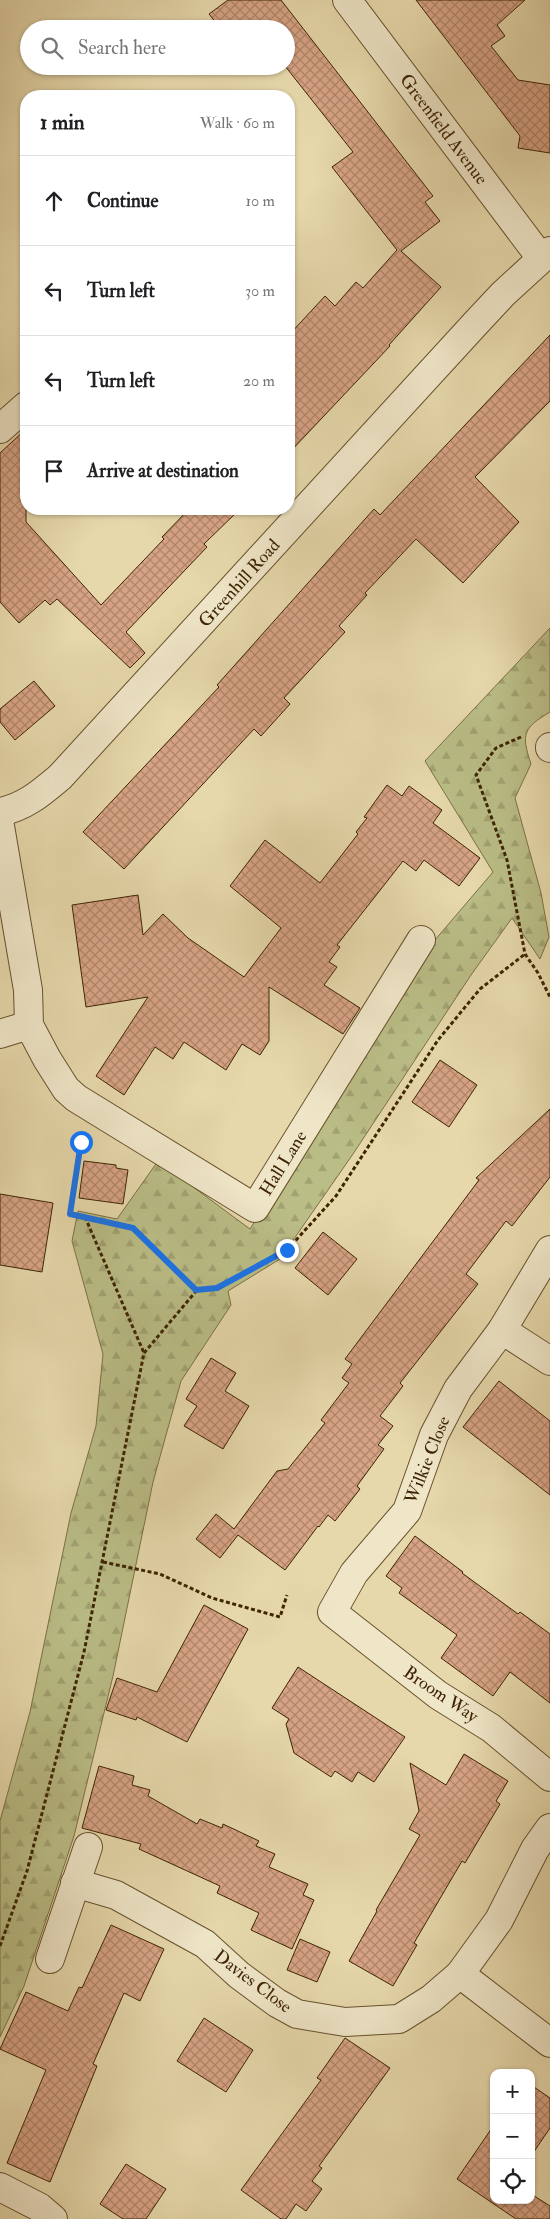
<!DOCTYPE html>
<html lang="en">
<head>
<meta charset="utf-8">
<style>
  body { margin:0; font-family:"IM FELL Double Pica",serif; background:#f6f6f6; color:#202124 }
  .controls { position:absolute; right:15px; bottom:15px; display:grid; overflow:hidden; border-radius:10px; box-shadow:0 1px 4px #0004 }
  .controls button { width:45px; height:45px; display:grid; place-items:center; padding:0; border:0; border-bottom:1px solid #e0e0e0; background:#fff; color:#202124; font:25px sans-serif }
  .stop { position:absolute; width:15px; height:15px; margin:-11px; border:4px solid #1a73e8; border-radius:50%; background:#fff }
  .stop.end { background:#1a73e8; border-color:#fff; box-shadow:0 1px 5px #0008 }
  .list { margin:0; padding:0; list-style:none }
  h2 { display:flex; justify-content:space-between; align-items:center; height:65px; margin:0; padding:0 20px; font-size:21px }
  h2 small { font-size:16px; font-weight:400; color:#757577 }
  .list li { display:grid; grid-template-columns:32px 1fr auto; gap:15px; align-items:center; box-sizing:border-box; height:90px; padding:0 20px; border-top:1px solid #e0e0e0 }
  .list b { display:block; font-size:19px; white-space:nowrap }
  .list em { font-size:16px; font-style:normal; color:#757577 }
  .icon { flex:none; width:28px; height:28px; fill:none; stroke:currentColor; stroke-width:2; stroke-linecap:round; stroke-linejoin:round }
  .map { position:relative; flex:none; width:550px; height:2219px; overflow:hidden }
  .search { position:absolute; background:#fff; box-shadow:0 1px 4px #0004; left:20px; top:20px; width:275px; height:55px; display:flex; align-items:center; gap:12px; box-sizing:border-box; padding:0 18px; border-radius:28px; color:#757577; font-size:19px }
  .panel { position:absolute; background:#fff; box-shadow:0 1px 4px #0004; left:20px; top:90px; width:275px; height:425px; border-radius:20px }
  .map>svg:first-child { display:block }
  .forest { fill:url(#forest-firs); stroke:#7c7044 }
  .building { fill:url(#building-cross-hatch); stroke:#3e2403 }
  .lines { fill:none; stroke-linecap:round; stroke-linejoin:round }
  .minor-casing { stroke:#68512d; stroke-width:30 }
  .path { stroke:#3e2403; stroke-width:3; stroke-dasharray:4 2.5; stroke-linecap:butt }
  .minor { stroke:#efe6c8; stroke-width:28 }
  .route { stroke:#1a73e8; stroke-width:6 }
  .labels { text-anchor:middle; stroke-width:4; stroke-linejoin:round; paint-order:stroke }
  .street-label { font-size:18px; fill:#3e2403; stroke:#efe6c8 }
</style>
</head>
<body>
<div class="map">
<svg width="550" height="2219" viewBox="0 0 550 2219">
  <defs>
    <pattern id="forest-firs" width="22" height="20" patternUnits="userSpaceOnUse" patternTransform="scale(1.25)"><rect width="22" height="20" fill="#babd86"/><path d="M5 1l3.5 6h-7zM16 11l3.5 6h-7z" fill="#a1a272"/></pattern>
    <pattern id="building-cross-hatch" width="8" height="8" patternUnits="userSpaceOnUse" patternTransform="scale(1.25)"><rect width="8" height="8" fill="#d7a385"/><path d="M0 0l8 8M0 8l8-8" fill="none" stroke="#b0856b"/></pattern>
  </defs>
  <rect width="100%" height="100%" fill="#e6d8ab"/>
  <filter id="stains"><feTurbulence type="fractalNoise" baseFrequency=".004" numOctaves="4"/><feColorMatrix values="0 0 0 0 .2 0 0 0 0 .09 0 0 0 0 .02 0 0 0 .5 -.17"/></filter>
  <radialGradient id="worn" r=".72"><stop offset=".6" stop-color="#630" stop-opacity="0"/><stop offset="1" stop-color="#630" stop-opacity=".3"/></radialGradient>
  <path class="forest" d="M 550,628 L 550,712 C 523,728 521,734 531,764 L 515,798 L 541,893 L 549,937 L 540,959 L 512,918 L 471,975 L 353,1154 L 280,1259 L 228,1291 L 231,1305 L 181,1381 L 153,1482 L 113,1676 L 74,1836 L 24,1986 L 0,2037 L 0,1821 L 30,1712 L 71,1513 L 96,1426 L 103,1354 L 72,1241 L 78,1211 L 117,1219 L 158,1161 L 250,1229 L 429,947 L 493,872 L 425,761 Z"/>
  <g class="building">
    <path d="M 228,0 L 281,0 L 433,196 L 425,202 L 440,221 L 401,251 L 441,287 L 389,345 L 390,346 L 289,453 L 289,335 L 325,296 L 335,306 L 356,282 L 363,288 L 397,250 L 332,167 L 353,152 L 285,66 L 286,29 L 221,29 L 209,14 Z"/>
    <path d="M 416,0 L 525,0 L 497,25 L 505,36 L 491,46 L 518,80 L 550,85 L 550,153 L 518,148 L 520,136 Z"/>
    <path d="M 550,335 L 550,401 L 475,477 L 519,522 L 463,583 L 416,539 L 365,593 L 367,595 L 339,626 L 345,632 L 284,698 L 290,704 L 261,736 L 254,729 L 124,869 L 83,832 L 219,687 L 217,685 L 374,509 L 380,515 Z"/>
    <path d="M 26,429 L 26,522 L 101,605 L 164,539 L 162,537 L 189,509 L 240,509 L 204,544 L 207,547 L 126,632 L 145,653 L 130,668 L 57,599 L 50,605 L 45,600 L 19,623 L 0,602 L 0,453 Z"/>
    <path d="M 34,681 L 55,706 L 15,740 L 0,722 L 0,709 Z"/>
    <path d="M 387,785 L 402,796 L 409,786 L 442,810 L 433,823 L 480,858 L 459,886 L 424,860 L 416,871 L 403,861 L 337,945 L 340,947 L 329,962 L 337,967 L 324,985 L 360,1008 L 343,1034 L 269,987 L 269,1041 L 260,1055 L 242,1044 L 226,1070 L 184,1042 L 173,1059 L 155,1047 L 124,1095 L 96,1076 L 148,997 L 86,1007 L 72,905 L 138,895 L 143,935 L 163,914 L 188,938 L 244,977 L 281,928 L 230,886 L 265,840 L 320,883 L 358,834 L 356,832 L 367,818 L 364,817 Z"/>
    <path d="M 440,1060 L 477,1085 L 449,1127 L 412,1102 Z"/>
    <path d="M 550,1109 L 550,1177 L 512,1226 L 506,1221 L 466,1274 L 478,1284 L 400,1383 L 403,1386 L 380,1416 L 393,1426 L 378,1445 L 384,1449 L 357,1486 L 360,1489 L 335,1521 L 328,1515 L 319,1527 L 318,1526 L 285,1570 L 238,1535 L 220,1558 L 196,1539 L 216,1514 L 234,1529 L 277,1471 L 288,1469 L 325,1423 L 321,1420 L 349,1383 L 342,1378 L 352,1364 L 345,1359 L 479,1180 L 476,1178 Z"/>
    <path d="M 84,1161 L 116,1165 L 116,1168 L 128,1170 L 123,1204 L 79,1198 Z"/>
    <path d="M 0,1194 L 53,1203 L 42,1272 L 0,1265 Z"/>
    <path d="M 323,1232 L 357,1259 L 328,1295 L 295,1268 Z"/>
    <path d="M 211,1358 L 236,1373 L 225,1391 L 249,1406 L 223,1449 L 184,1426 L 197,1406 L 186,1399 Z"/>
    <path d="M 499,1381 L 550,1421 L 550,1495 L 463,1427 Z"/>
    <path d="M 415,1536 L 463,1572 L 462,1573 L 518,1614 L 520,1612 L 550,1634 L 550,1703 L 510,1672 L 493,1696 L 441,1658 L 457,1635 L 399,1593 L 402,1588 L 386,1576 Z"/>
    <path d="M 204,1605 L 248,1629 L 187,1742 L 137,1717 L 136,1720 L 106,1710 L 117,1678 L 157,1692 Z"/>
    <path d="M 298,1667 L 405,1737 L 374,1782 L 358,1772 L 352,1782 L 335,1771 L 331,1777 L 294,1753 L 286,1724 L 289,1719 L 272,1708 Z"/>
    <path d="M 464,1754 L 508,1781 L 496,1801 L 500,1804 L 465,1863 L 462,1861 L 414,1943 L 417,1945 L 393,1986 L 349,1961 L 377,1911 L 376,1910 L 420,1835 L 409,1829 L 419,1811 L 410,1763 L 446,1785 Z"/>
    <path d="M 99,1766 L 134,1776 L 132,1785 L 150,1790 L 148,1796 L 197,1824 L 200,1819 L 222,1828 L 223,1824 L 259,1841 L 256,1846 L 275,1854 L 269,1867 L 308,1884 L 303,1895 L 314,1900 L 292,1949 L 251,1930 L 259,1913 L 217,1893 L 220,1886 L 139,1849 L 141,1844 L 82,1828 Z"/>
    <path d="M 111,1925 L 164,1949 L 140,2001 L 124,1993 L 93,2064 L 97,2066 L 50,2182 L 7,2163 L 46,2070 L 0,2049 L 26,1992 L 68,2011 L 79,1987 L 82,1988 Z"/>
    <path d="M 300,1939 L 330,1952 L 317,1982 L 287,1970 Z"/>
    <path d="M 204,2018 L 253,2050 L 226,2092 L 177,2061 Z"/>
    <path d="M 345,2038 L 390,2068 L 319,2166 L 322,2168 L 312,2181 L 322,2189 L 306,2211 L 296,2204 L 286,2219 L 281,2219 L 241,2190 L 321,2080 L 317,2078 Z"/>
    <path d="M 531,2085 L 550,2098 L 550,2128 L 531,2156 Z"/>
    <path d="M 494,2125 L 494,2200 L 531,2200 L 531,2194 L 550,2206 L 550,2219 L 516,2219 L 457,2179 Z"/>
    <path d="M 126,2164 L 166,2189 L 146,2219 L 123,2219 L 100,2204 Z"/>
  </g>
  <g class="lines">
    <g class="minor-casing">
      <g id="minor">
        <path d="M 347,0 L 541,258"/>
        <path d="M 0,429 L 26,406"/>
        <path d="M 550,748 L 550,747"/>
        <path d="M 0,812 C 25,807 41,793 60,777 L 475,324 L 503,294 L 550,251"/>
        <path d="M 0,826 L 28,990 L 29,1025 L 47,1059 L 66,1089 L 76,1098 L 255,1208 L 421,940"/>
        <path d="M 0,1034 L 29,1025"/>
        <path d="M 550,1250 L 502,1330 L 458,1389 L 434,1435 L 407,1511 L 354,1573 L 332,1612 L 438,1695 L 491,1728 L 550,1777"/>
        <path d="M 502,1330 L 550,1361"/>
        <path d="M 550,1828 L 535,1849 L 499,1920 L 460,1974 L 550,2043"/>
        <path d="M 75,1883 L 116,1895 L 205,1944 L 239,1975 L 277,2003 L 297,2014 L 345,2022 L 399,2019 L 431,1999 L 460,1974"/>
        <path d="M 50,1959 L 88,1847"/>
        <path d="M 0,2187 L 39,2207 L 53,2219"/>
      </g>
    </g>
    <g class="path">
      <path d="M 521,737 L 496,748 L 476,775 L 507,860 L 525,954 L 538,973 L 550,997"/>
      <path d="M 80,1139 L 81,1141 L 70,1214 L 133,1228 L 196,1290"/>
      <path d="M 85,1217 L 144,1353"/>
      <path d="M 103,1562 L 160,1574 L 212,1598 L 280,1617 L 287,1595"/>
      <path d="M 0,1946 L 27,1871 L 84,1652 L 144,1353 L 197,1290 L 217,1288 L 287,1250 L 336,1196 L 438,1040 L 480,989 L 525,954"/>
    </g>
    <use href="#minor" class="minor"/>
  </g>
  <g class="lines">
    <path class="route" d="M 81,1142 L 70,1214 L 133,1228 L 196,1290 L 217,1288 L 287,1250"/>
  </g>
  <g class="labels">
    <g class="street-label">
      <text transform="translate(444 129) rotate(53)" y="6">Greenfield Avenue</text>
      <text transform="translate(239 583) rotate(-48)" y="6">Greenhill Road</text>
      <text transform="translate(283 1163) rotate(-58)" y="6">Hall Lane</text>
      <text transform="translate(427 1460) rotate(-68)" y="6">Wilkie Close</text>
      <text transform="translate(441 1694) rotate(34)" y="6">Broom Way</text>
      <text transform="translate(253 1981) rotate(37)" y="6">Davies Close</text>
    </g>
  </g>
  <rect width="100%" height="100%" filter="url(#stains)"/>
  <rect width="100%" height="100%" fill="url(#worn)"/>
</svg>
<div class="controls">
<button>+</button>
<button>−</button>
<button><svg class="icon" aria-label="locate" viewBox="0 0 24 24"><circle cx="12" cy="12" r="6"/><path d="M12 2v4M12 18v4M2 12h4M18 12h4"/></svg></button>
</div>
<div class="stop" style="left:81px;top:1142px"></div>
<div class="stop end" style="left:287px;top:1250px"></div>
<div class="search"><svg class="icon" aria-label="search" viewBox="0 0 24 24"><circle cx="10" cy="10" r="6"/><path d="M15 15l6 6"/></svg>Search here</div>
<section class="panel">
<h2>1 min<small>Walk · 60 m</small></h2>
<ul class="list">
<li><svg class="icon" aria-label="ahead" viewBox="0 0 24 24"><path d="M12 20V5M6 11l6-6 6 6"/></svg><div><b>Continue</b></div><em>10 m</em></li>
<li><svg class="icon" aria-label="left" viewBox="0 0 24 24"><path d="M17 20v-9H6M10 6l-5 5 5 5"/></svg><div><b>Turn left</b></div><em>30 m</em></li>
<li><svg class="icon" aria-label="left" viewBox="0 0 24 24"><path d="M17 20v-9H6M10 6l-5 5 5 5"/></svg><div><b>Turn left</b></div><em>20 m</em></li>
<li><svg class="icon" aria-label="arrive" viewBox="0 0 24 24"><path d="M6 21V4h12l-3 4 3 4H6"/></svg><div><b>Arrive at destination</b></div></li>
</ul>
</section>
</div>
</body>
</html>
